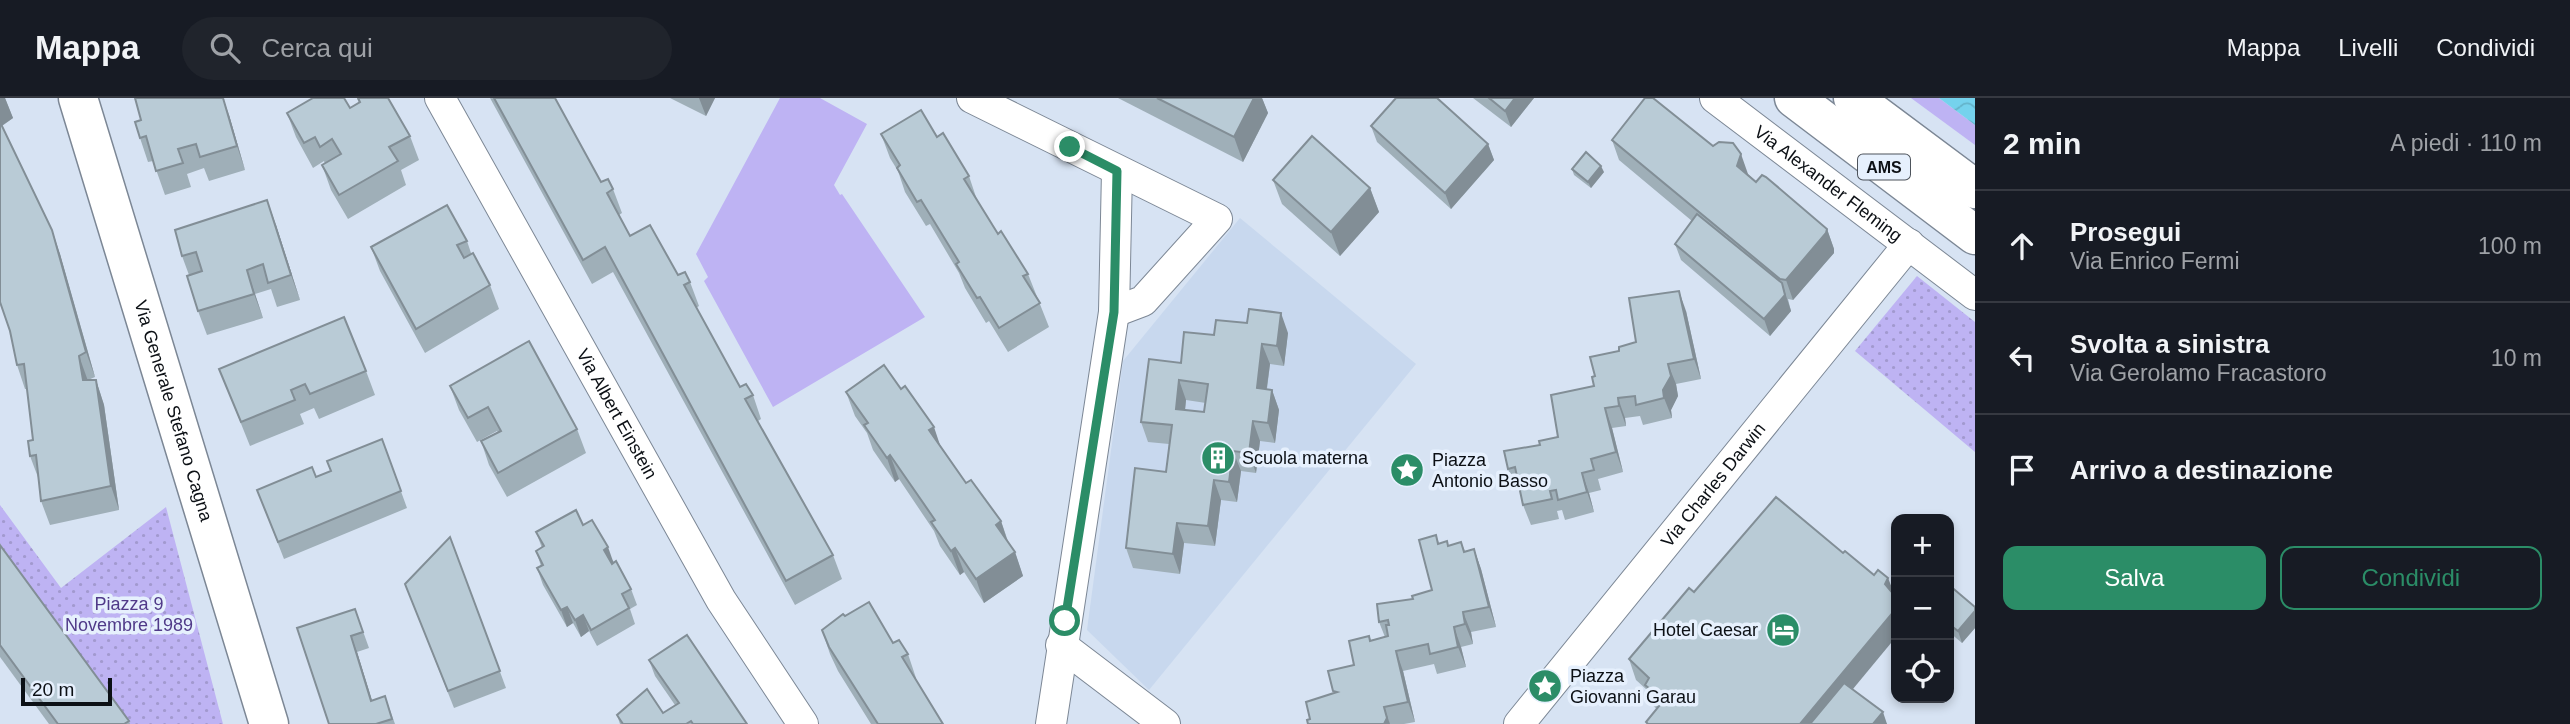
<!DOCTYPE html>
<html lang="it">
<head>
<meta charset="utf-8">
<style>
  body { margin:0; font-family:Helvetica,sans-serif; background:#20242c; color:#f1f3f6 }
  .controls { position:absolute; right:21px; bottom:21px; display:grid; overflow:hidden; border-radius:14px; box-shadow:0 4px 10px #0003 }
  .controls button { width:63px; height:63px; display:grid; place-items:center; padding:0; border:0; border-bottom:2px solid #363941; background:#171b24; color:#f1f3f6; font:35px sans-serif }
  .scale { position:absolute; left:21px; bottom:18px; width:91px; box-sizing:border-box; padding-left:7px; border:4px solid #0c1015; border-top:0; font-size:19px; line-height:24px; white-space:nowrap; color:#0c1015; -webkit-text-stroke:5px #e6f0fd; paint-order:stroke }
  .stop { position:absolute; width:21px; height:21px; margin:-16px; border:5px solid #2b8d67; border-radius:50%; background:#fff }
  .stop.end { background:#2b8d67; border-color:#fff; box-shadow:0 2px 7px #0008 }
  .list { margin:0; padding:0; list-style:none }
  h2 { display:flex; justify-content:space-between; align-items:center; height:91px; margin:0; padding:0 28px; font-size:30px }
  h2 small { font-size:23px; font-weight:400; color:#9ea1a6 }
  .list li { display:grid; grid-template-columns:46px 1fr auto; gap:21px; align-items:center; box-sizing:border-box; height:112px; padding:0 28px; border-top:2px solid #363941 }
  .list b { display:block; font-size:26px; white-space:nowrap }
  .list p { margin:0; font-size:23px; white-space:nowrap; color:#9ea1a6 }
  .list em { font-size:23px; font-style:normal; color:#9ea1a6 }
  .actions { display:flex; gap:14px; padding:21px 28px }
  .actions a { flex:1; padding:16px 0; border:2px solid #2b8d67; border-radius:14px; text-align:center; font-size:24px; color:#2b8d67 }
  .actions .main { background:#2b8d67; color:#fff }
  .icon { flex:none; width:38px; height:38px; fill:none; stroke:currentColor; stroke-width:2; stroke-linecap:round; stroke-linejoin:round }
  .map { position:relative; flex:none; width:1975px; height:626px; overflow:hidden }
  header { display:flex; align-items:center; gap:42px; box-sizing:border-box; height:98px; padding:0 35px; background:#171b24; border-bottom:2px solid #363941 }
  header strong { font-size:33px }
  nav { display:flex; gap:38px; margin-inline-start:auto; font-size:24px }
  .search { width:490px; height:63px; background:#20242c; display:flex; align-items:center; gap:18px; box-sizing:border-box; padding:0 24px; border-radius:38px; color:#9ea1a6; font-size:26px }
  main { display:flex }
  aside { flex:1; background:#171b24 }
  .map>svg:first-child { display:block }
  .built { fill:#c8d8ee }
  .grass { fill:#beb3f3 }
  .park { fill:url(#park-dots) }
  .water { fill:url(#water-waves) }
  .lines { fill:none; stroke-linecap:round; stroke-linejoin:round }
  .street-casing { stroke:#7c8795; stroke-width:32 }
  .secondary-casing { stroke:#7c8795; stroke-width:41 }
  .highway-casing { stroke:#7c8795; stroke-width:41 }
  .street { stroke:#fff; stroke-width:30 }
  .secondary { stroke:#fff; stroke-width:38 }
  .highway { stroke:#fff; stroke-width:38 }
  .wall { fill:#9fafb8; fill-rule:evenodd }
  .shaded-wall { fill:#828e96 }
  .building { fill:#b9cbd6; stroke:#828e96; stroke-width:2; fill-rule:evenodd }
  .route { stroke:#2b8d67; stroke-width:9 }
  .labels { text-anchor:middle; stroke-width:7; stroke-linejoin:round; paint-order:stroke }
  .shield { fill:#e6f0fd; stroke:#4d535b; stroke-width:2 }
  .shield-label { font-size:16px; font-weight:bold; fill:#0c1015 }
  .street-label { font-size:18px; fill:#0c1015; stroke:#e6f0fd }
  .poi-label { font-size:18px; fill:#0c1015; stroke:#e6f0fd; text-anchor:start }
  .park-label { font-size:18px; fill:#503a89; stroke:#e6f0fd }
</style>
</head>
<body>
<header>
<strong>Mappa</strong>
<div class="search"><svg class="icon" aria-label="search" viewBox="0 0 24 24"><circle cx="10" cy="10" r="6"/><path d="M15 15l6 6"/></svg>Cerca qui</div>
<nav><a>Mappa</a><a>Livelli</a><a>Condividi</a></nav>
</header>
<main>
<div class="map">
<svg width="1975" height="626" viewBox="0 0 1975 626">
  <defs>
    <pattern id="park-dots" width="8" height="8" patternUnits="userSpaceOnUse" patternTransform="scale(1.75)"><rect width="8" height="8" fill="#beb3f3"/><path d="M2 2h.1M6 6h.1" fill="none" stroke="#a299cf" stroke-width="1.8" stroke-linecap="round"/></pattern>
    <pattern id="water-waves" width="16" height="10" patternUnits="userSpaceOnUse" patternTransform="scale(1.75)"><rect width="16" height="10" fill="#75d2ed"/><path d="M0 5q4-4 8 0t8 0" fill="none" stroke="#64b3ca"/></pattern>
  </defs>
  <rect width="100%" height="100%" fill="#d7e3f3"/>
  <path class="built" d="M 1240,120 L 1416,266 L 1149,592 L 1087,532 L 1123,263 Z"/>
  <g class="grass">
    <path d="M 780,0 L 820,0 L 867,26 L 834,87 L 840,97 L 842,96 L 925,219 L 773,309 L 704,183 L 708,179 L 696,156 Z"/>
    <path d="M 1911,0 L 1939,0 L 1975,27 L 1975,47 Z"/>
  </g>
  <g class="park">
    <path d="M 1917,178 L 1975,224 L 1975,354 L 1855,253 Z"/>
    <path d="M 0,407 L 61,490 L 166,409 L 223,626 L 129,626 L 0,446 Z"/>
  </g>
  <path class="water" d="M 1939,0 L 1975,0 L 1975,27 Z"/>
  <g class="lines">
    <g class="street-casing">
      <g id="street">
        <path id="s1" d="M 440,0 L 721,502 L 803,626"/>
        <path d="M 972,0 L 1217,121 L 1143,203 L 1114,214"/>
        <path id="s2" d="M 1715,0 L 1975,197"/>
        <path d="M 1061,547 L 1165,626"/>
        <path d="M 1051,626 L 1114,214 L 1117,73"/>
        <path id="s3" d="M 1519,626 L 1909,146"/>
      </g>
    </g>
    <g class="secondary-casing">
      <g id="secondary">
        <path id="s4" d="M 78,0 L 269,626"/>
      </g>
    </g>
    <g class="highway-casing">
      <g id="highway">
        <path d="M 1794,0 L 1975,137"/>
        <path d="M 1853,0 L 1975,91"/>
      </g>
    </g>
    <use href="#street" class="street"/>
    <use href="#secondary" class="secondary"/>
    <use href="#highway" class="highway"/>
  </g>
  <g class="wall">
    <path d="M 0,0 L 5,0 L 13,20 L 2,28 L 60,156 L 95,279 L 88,282 L 96,282 L 104,307 L 119,412 L 50,427 L 41,403 L 39,382 L 30,358 L 33,342 L 27,291 L 25,291 L 17,267 L 10,233 Z"/>
    <path d="M 357,0 L 388,0 L 410,38 L 419,62 L 401,72 L 406,87 L 348,121 L 331,92 L 322,67 L 325,66 L 324,63 L 313,70 L 296,39 L 287,15 L 350,10 L 359,5 Z"/>
    <path d="M 490,0 L 555,0 L 601,84 L 613,91 L 622,115 L 619,117 L 630,138 L 678,177 L 690,184 L 699,208 L 696,210 L 740,289 L 753,297 L 761,321 L 758,323 L 833,457 L 842,481 L 795,507 L 613,174 L 592,186 Z"/>
    <path d="M 670,0 L 715,0 L 706,18 Z"/>
    <path d="M 1118,0 L 1262,0 L 1268,15 L 1243,64 Z"/>
    <path d="M 1473,0 L 1534,0 L 1511,29 Z"/>
    <path d="M 229,17 L 245,72 L 209,83 L 204,70 L 187,76 L 191,89 L 165,97 L 153,63 L 148,64 L 140,40 Z"/>
    <path d="M 1371,28 L 1488,46 L 1494,62 L 1451,111 L 1377,44 Z"/>
    <path d="M 881,36 L 937,39 L 969,78 L 977,102 L 998,136 L 1028,176 L 1049,229 L 1008,254 L 989,223 L 986,225 L 965,190 L 959,175 L 930,126 L 926,128 L 905,94 L 898,73 L 890,60 Z"/>
    <path d="M 1612,42 L 1748,76 L 1756,84 L 1827,131 L 1834,151 L 1834,155 L 1793,202 L 1788,201 L 1791,213 L 1770,238 L 1681,162 L 1675,146 L 1692,123 L 1619,62 Z"/>
    <path d="M 1572,71 L 1604,74 L 1591,90 L 1574,77 Z"/>
    <path d="M 1273,82 L 1370,90 L 1379,114 L 1340,158 L 1282,106 Z"/>
    <path d="M 276,127 L 300,202 L 277,209 L 271,191 L 255,196 L 263,220 L 207,237 L 198,213 L 189,177 L 182,158 Z"/>
    <path d="M 467,143 L 471,155 L 490,187 L 499,211 L 425,255 L 380,173 L 371,149 Z"/>
    <path d="M 1686,213 L 1701,281 L 1676,286 L 1678,298 L 1671,312 L 1672,320 L 1643,327 L 1640,318 L 1625,320 L 1626,328 L 1612,330 L 1623,374 L 1598,381 L 1601,392 L 1589,395 L 1594,414 L 1565,422 L 1562,412 L 1557,413 L 1559,421 L 1531,427 L 1523,407 L 1520,390 L 1515,391 L 1508,371 L 1540,347 L 1558,339 L 1594,288 L 1595,278 L 1619,253 L 1636,244 Z"/>
    <path d="M 1288,235 L 1284,268 L 1270,266 L 1267,291 L 1272,292 L 1279,312 L 1275,345 L 1260,343 L 1256,375 L 1241,373 L 1237,404 L 1221,402 L 1215,448 L 1184,445 L 1180,476 L 1133,470 L 1126,450 L 1166,374 L 1169,346 L 1148,344 L 1141,324 L 1181,265 L 1214,237 ZM 1186,302 L 1206,305 L 1204,314 L 1185,312 Z"/>
    <path d="M 219,271 L 366,273 L 375,297 L 319,321 L 314,310 L 300,316 L 304,326 L 250,348 Z"/>
    <path d="M 450,288 L 577,331 L 586,355 L 507,399 L 489,367 L 481,343 L 498,334 L 497,333 L 477,344 L 459,312 Z"/>
    <path d="M 846,294 L 940,347 L 966,385 L 1001,423 L 1009,446 L 1015,454 L 1023,478 L 984,505 L 964,474 L 960,477 L 940,448 L 934,433 L 899,381 L 895,384 L 873,352 L 867,335 L 855,318 Z"/>
    <path d="M 382,341 L 407,410 L 284,461 L 257,392 L 316,379 L 331,373 Z"/>
    <path d="M 583,427 L 614,464 L 631,491 L 637,507 L 630,511 L 635,526 L 597,548 L 589,533 L 581,539 L 573,525 L 567,529 L 543,487 L 537,470 L 541,468 L 536,453 L 542,450 L 536,434 Z"/>
    <path d="M 1436,437 L 1439,445 L 1448,448 L 1461,444 L 1465,453 L 1474,451 L 1481,471 L 1496,529 L 1471,534 L 1473,546 L 1461,549 L 1466,569 L 1437,576 L 1434,566 L 1403,573 L 1415,624 L 1404,626 L 1308,626 L 1310,621 L 1334,595 L 1328,573 L 1354,567 L 1369,538 L 1371,542 L 1385,539 L 1379,524 L 1432,492 Z"/>
    <path d="M 450,439 L 506,590 L 454,610 L 405,486 Z"/>
    <path d="M 0,447 L 129,623 L 130,626 L 49,626 L 0,559 Z"/>
    <path d="M 1949,487 L 1975,509 L 1975,530 L 1962,545 L 1949,534 Z"/>
    <path d="M 1694,494 L 1853,591 L 1887,626 L 1647,626 L 1646,624 L 1657,611 L 1652,607 L 1646,591 L 1636,582 L 1629,561 Z"/>
    <path d="M 355,511 L 369,550 L 357,554 L 372,602 L 385,598 L 395,626 L 329,626 Z"/>
    <path d="M 845,518 L 893,545 L 908,556 L 916,580 L 915,581 L 943,626 L 871,626 L 838,573 L 830,556 L 822,532 Z"/>
    <path d="M 649,562 L 747,626 L 620,626 L 617,617 L 663,615 L 675,607 L 655,578 Z"/>
  </g>
  <g class="shaded-wall">
    <path d="M 0,0 L 5,0 L 13,20 L 0,29 Z"/>
    <path d="M 223,0 L 229,17 L 245,72 L 237,48 Z"/>
    <path d="M 699,0 L 715,0 L 706,18 Z"/>
    <path d="M 1254,0 L 1262,0 L 1268,15 L 1243,64 L 1234,39 Z"/>
    <path d="M 1515,0 L 1534,0 L 1511,29 L 1505,13 Z"/>
    <path d="M 1488,46 L 1494,62 L 1451,111 L 1445,95 Z"/>
    <path d="M 1741,56 L 1748,76 L 1744,88 L 1737,68 Z"/>
    <path d="M 1601,68 L 1604,74 L 1591,90 L 1588,84 Z"/>
    <path d="M 1370,90 L 1379,114 L 1340,158 L 1331,134 Z"/>
    <path d="M 267,102 L 276,127 L 300,202 L 291,177 Z"/>
    <path d="M 1827,131 L 1834,151 L 1834,155 L 1793,202 L 1786,182 Z"/>
    <path d="M 52,132 L 60,156 L 95,279 L 86,254 Z"/>
    <path d="M 247,172 L 263,220 L 254,196 Z"/>
    <path d="M 1782,185 L 1791,213 L 1770,238 L 1764,221 Z"/>
    <path d="M 1679,193 L 1686,213 L 1701,281 L 1694,261 Z"/>
    <path d="M 1281,215 L 1288,235 L 1284,268 L 1277,248 Z"/>
    <path d="M 1262,246 L 1270,266 L 1264,310 L 1257,290 Z"/>
    <path d="M 79,258 L 88,283 L 83,282 Z"/>
    <path d="M 1668,266 L 1676,286 L 1678,298 L 1671,312 L 1672,320 L 1664,300 L 1663,292 Z"/>
    <path d="M 96,282 L 104,307 L 119,412 L 111,388 Z"/>
    <path d="M 1179,282 L 1186,302 L 1183,331 L 1176,311 Z"/>
    <path d="M 1272,292 L 1279,312 L 1275,345 L 1268,325 Z"/>
    <path d="M 1618,300 L 1625,320 L 1626,328 L 1619,308 Z"/>
    <path d="M 1605,310 L 1612,330 L 1623,374 L 1616,354 Z"/>
    <path d="M 1253,323 L 1260,343 L 1256,375 L 1249,355 Z"/>
    <path d="M 934,329 L 942,353 L 929,332 Z"/>
    <path d="M 1233,353 L 1241,373 L 1237,404 L 1229,384 Z"/>
    <path d="M 890,357 L 899,381 L 895,384 L 887,360 Z"/>
    <path d="M 1582,375 L 1589,395 L 1594,414 L 1587,394 Z"/>
    <path d="M 1214,382 L 1221,402 L 1215,448 L 1208,428 Z"/>
    <path d="M 1001,423 L 1009,448 L 996,427 Z"/>
    <path d="M 1177,425 L 1184,445 L 1180,476 L 1173,456 Z"/>
    <path d="M 608,449 L 614,466 L 610,468 L 604,452 Z"/>
    <path d="M 955,450 L 964,474 L 960,477 L 951,453 Z"/>
    <path d="M 1474,451 L 1481,471 L 1496,529 L 1489,509 Z"/>
    <path d="M 1015,454 L 1023,478 L 984,505 L 976,481 Z"/>
    <path d="M 1888,480 L 1896,500 L 1885,486 Z"/>
    <path d="M 1896,506 L 1896,539 L 1824,626 L 1800,626 Z"/>
    <path d="M 567,509 L 573,525 L 567,529 L 561,512 Z"/>
    <path d="M 1975,513 L 1975,530 L 1962,545 L 1958,533 Z"/>
    <path d="M 1463,514 L 1471,534 L 1473,546 L 1465,526 Z"/>
    <path d="M 583,517 L 589,533 L 581,539 L 575,522 Z"/>
    <path d="M 1454,529 L 1461,549 L 1466,569 L 1458,549 Z"/>
    <path d="M 351,538 L 357,554 L 377,619 L 371,603 Z"/>
    <path d="M 1396,553 L 1403,573 L 1415,624 L 1408,604 Z"/>
    <path d="M 1384,609 L 1390,626 L 1384,626 Z"/>
    <path d="M 1883,614 L 1887,626 L 1873,626 Z"/>
  </g>
  <g class="building">
    <path d="M 135,0 L 223,0 L 237,48 L 200,59 L 196,46 L 178,51 L 183,65 L 156,73 L 146,38 L 140,40 L 135,24 L 141,22 Z"/>
    <path d="M 313,0 L 344,0 L 350,10 L 360,4 L 358,0 L 388,0 L 410,38 L 389,49 L 398,63 L 339,97 L 322,67 L 341,56 L 332,41 L 320,49 L 315,39 L 304,45 L 287,15 Z"/>
    <path d="M 494,0 L 555,0 L 601,84 L 608,81 L 613,91 L 607,95 L 630,138 L 650,127 L 678,177 L 685,174 L 690,184 L 684,187 L 740,289 L 746,286 L 753,297 L 745,301 L 833,457 L 786,483 L 605,149 L 583,162 Z"/>
    <path d="M 1157,0 L 1254,0 L 1234,39 Z"/>
    <path d="M 1396,0 L 1437,0 L 1488,46 L 1445,95 L 1371,28 Z"/>
    <path d="M 1489,0 L 1515,0 L 1505,13 Z"/>
    <path d="M 1645,0 L 1653,0 L 1713,48 L 1719,44 L 1733,45 L 1741,56 L 1737,68 L 1756,84 L 1762,77 L 1766,79 L 1827,131 L 1826,135 L 1786,182 L 1780,181 L 1612,42 Z"/>
    <path d="M 921,12 L 937,39 L 943,35 L 969,78 L 964,81 L 998,136 L 1001,133 L 1028,176 L 1023,178 L 1040,205 L 999,230 L 980,199 L 977,200 L 956,166 L 959,164 L 921,102 L 917,104 L 897,70 L 900,67 L 881,36 Z"/>
    <path d="M 0,24 L 52,132 L 86,254 L 79,258 L 83,282 L 96,282 L 111,388 L 41,403 L 36,357 L 30,358 L 28,343 L 33,342 L 24,266 L 17,267 L 10,233 L 0,204 Z"/>
    <path d="M 1312,38 L 1370,90 L 1331,134 L 1273,82 Z"/>
    <path d="M 1586,54 L 1601,68 L 1588,84 L 1572,71 Z"/>
    <path d="M 267,102 L 291,177 L 268,185 L 263,166 L 247,172 L 254,196 L 198,213 L 187,178 L 202,173 L 196,154 L 182,158 L 175,132 Z"/>
    <path d="M 447,107 L 467,143 L 457,147 L 464,160 L 473,155 L 490,187 L 416,231 L 371,149 Z"/>
    <path d="M 1697,116 L 1782,185 L 1785,197 L 1764,221 L 1675,146 Z"/>
    <path d="M 1679,193 L 1694,261 L 1668,266 L 1671,278 L 1663,292 L 1664,300 L 1636,307 L 1635,298 L 1618,300 L 1619,308 L 1605,310 L 1616,354 L 1591,361 L 1594,372 L 1582,375 L 1587,394 L 1558,402 L 1556,392 L 1550,393 L 1552,401 L 1523,407 L 1515,369 L 1508,371 L 1504,353 L 1540,347 L 1539,343 L 1558,339 L 1551,297 L 1594,288 L 1592,279 L 1595,278 L 1590,259 L 1619,253 L 1619,249 L 1636,244 L 1629,200 Z"/>
    <path d="M 1249,211 L 1281,215 L 1277,248 L 1262,246 L 1257,290 L 1272,292 L 1268,325 L 1253,323 L 1249,355 L 1233,353 L 1229,384 L 1214,382 L 1208,428 L 1177,425 L 1173,456 L 1126,450 L 1135,370 L 1166,374 L 1172,327 L 1141,324 L 1149,261 L 1181,265 L 1184,234 L 1214,237 L 1216,222 L 1247,225 ZM 1179,282 L 1208,286 L 1204,314 L 1176,311 Z"/>
    <path d="M 344,219 L 366,273 L 310,296 L 305,286 L 291,292 L 295,302 L 241,324 L 219,271 Z"/>
    <path d="M 529,243 L 577,331 L 498,375 L 481,343 L 501,333 L 488,309 L 468,320 L 450,288 Z"/>
    <path d="M 884,267 L 901,291 L 905,288 L 934,329 L 929,332 L 966,385 L 971,382 L 1001,423 L 996,427 L 1015,454 L 976,481 L 955,450 L 951,453 L 931,424 L 935,422 L 890,357 L 887,360 L 864,327 L 868,325 L 846,294 Z"/>
    <path d="M 382,341 L 401,393 L 278,444 L 257,392 L 312,369 L 316,379 L 331,373 L 327,363 Z"/>
    <path d="M 1776,399 L 1843,455 L 1845,453 L 1874,477 L 1878,472 L 1888,480 L 1885,486 L 1896,499 L 1895,512 L 1800,626 L 1648,626 L 1646,624 L 1664,602 L 1645,587 L 1649,580 L 1629,561 L 1689,490 L 1694,494 Z"/>
    <path d="M 576,412 L 583,427 L 592,422 L 608,449 L 604,452 L 612,466 L 616,463 L 631,491 L 622,496 L 629,510 L 591,532 L 583,517 L 575,522 L 567,509 L 561,512 L 537,470 L 543,467 L 536,453 L 544,448 L 536,434 Z"/>
    <path d="M 1436,437 L 1438,446 L 1447,443 L 1448,448 L 1461,444 L 1464,454 L 1474,451 L 1489,509 L 1463,514 L 1465,526 L 1454,529 L 1458,549 L 1430,556 L 1428,546 L 1396,553 L 1408,604 L 1384,609 L 1387,620 L 1384,626 L 1308,626 L 1307,622 L 1310,621 L 1306,604 L 1337,594 L 1333,593 L 1328,573 L 1354,567 L 1349,543 L 1369,538 L 1370,543 L 1388,538 L 1386,527 L 1389,527 L 1388,522 L 1379,524 L 1377,506 L 1413,501 L 1412,498 L 1432,492 L 1419,442 Z"/>
    <path d="M 450,439 L 500,573 L 448,593 L 405,486 Z"/>
    <path d="M 0,447 L 129,623 L 124,626 L 58,626 L 0,547 Z"/>
    <path d="M 1949,487 L 1975,509 L 1975,513 L 1958,533 L 1949,526 Z"/>
    <path d="M 869,504 L 893,545 L 899,542 L 908,556 L 902,559 L 943,626 L 878,626 L 829,549 L 822,532 L 843,516 L 845,518 Z"/>
    <path d="M 355,511 L 363,534 L 351,538 L 371,603 L 385,598 L 392,621 L 376,626 L 329,626 L 297,530 Z"/>
    <path d="M 687,537 L 747,626 L 693,626 L 691,623 L 686,626 L 623,626 L 617,617 L 647,591 L 663,615 L 679,605 L 649,562 Z"/>
    <path d="M 1844,585 L 1883,614 L 1873,626 L 1810,626 Z"/>
  </g>
  <g class="lines">
    <path class="route" d="M 1065,523 L 1114,214 L 1117,73 L 1070,49"/>
  </g>
  <defs>
    <g id="building-disc" transform="scale(1.75)"><circle r="9.5" fill="#2b8d67" stroke="#e6f0fd"/><path d="M-4-6H4V6H1V3H-1V6H-4ZM-2.5-4.3h1.7v1.8h-1.7ZM.8-4.3h1.7v1.8H.8ZM-2.5-1h1.7V.8h-1.7ZM.8-1h1.7V.8H.8Z" fill="#fff"/></g>
    <g id="sight-disc" transform="scale(1.75)"><circle r="9.5" fill="#2b8d67" stroke="#e6f0fd"/><path d="M0-6L1.8-2.2L6-1.7L2.9 1.2L3.7 5.4L0 3.3L-3.7 5.4L-2.9 1.2L-6-1.7L-1.8-2.2Z" fill="#fff"/></g>
    <g id="hotel-disc" transform="scale(1.75)"><circle r="9.5" fill="#2b8d67" stroke="#e6f0fd"/><path d="M-6-4.5h1.5V1H6V5H4.5V3h-9V5H-6ZM-4 0a1.8 1.8 0 1 1 3.6 0ZM.5 0V-2.5h3Q6-2.5 6 0Z" fill="#fff"/></g>
  </defs>
  <g fill-rule="evenodd">
    <use href="#building-disc" x="1218" y="360"/>
    <use href="#sight-disc" x="1407" y="372"/>
    <use href="#hotel-disc" x="1783" y="532"/>
    <use href="#sight-disc" x="1545" y="588"/>
  </g>
  <g class="labels">
    <rect class="shield" x="1858" y="56.5" width="52" height="25" rx="5"/>
    <g class="shield-label">
      <text x="1884" y="75">AMS</text>
    </g>
    <g class="street-label">
      <text dy="6" stroke="none"><textPath href="#s2" startOffset="142">Via Alexander Fleming</textPath></text>
      <text dy="6" stroke="none"><textPath href="#s4" startOffset="327">Via Generale Stefano Cagna</textPath></text>
      <text dy="6" stroke="none"><textPath href="#s1" startOffset="362">Via Albert Einstein</textPath></text>
      <text dy="6" stroke="none"><textPath href="#s3" startOffset="308">Via Charles Darwin</textPath></text>
    </g>
    <g class="poi-label">
      <text x="1242" y="366">Scuola materna</text>
      <text x="1432" y="368">Piazza<tspan x="1432" dy="21">Antonio Basso</tspan></text>
      <text x="1758" y="538" text-anchor="end">Hotel Caesar</text>
      <text x="1570" y="584">Piazza<tspan x="1570" dy="21">Giovanni Garau</tspan></text>
    </g>
    <g class="park-label">
      <text x="129" y="512">Piazza 9<tspan x="129" dy="21">Novembre 1989</tspan></text>
    </g>
  </g>
</svg>
<div class="controls">
<button>+</button>
<button>−</button>
<button><svg class="icon" aria-label="locate" viewBox="0 0 24 24"><circle cx="12" cy="12" r="6"/><path d="M12 2v4M12 18v4M2 12h4M18 12h4"/></svg></button>
</div>
<div class="scale">20 m</div>
<div class="stop" style="left:1065px;top:523px"></div>
<div class="stop end" style="left:1070px;top:49px"></div>
</div>
<aside>
<h2>2 min<small>A piedi · 110 m</small></h2>
<ul class="list">
<li><svg class="icon" aria-label="ahead" viewBox="0 0 24 24"><path d="M12 20V5M6 11l6-6 6 6"/></svg><div><b>Prosegui</b><p>Via Enrico Fermi</p></div><em>100 m</em></li>
<li><svg class="icon" aria-label="left" viewBox="0 0 24 24"><path d="M17 20v-9H6M10 6l-5 5 5 5"/></svg><div><b>Svolta a sinistra</b><p>Via Gerolamo Fracastoro</p></div><em>10 m</em></li>
<li><svg class="icon" aria-label="arrive" viewBox="0 0 24 24"><path d="M6 21V4h12l-3 4 3 4H6"/></svg><div><b>Arrivo a destinazione</b></div></li>
</ul>
<div class="actions"><a class="main">Salva</a><a>Condividi</a></div>
</aside>
</main>
</body>
</html>
